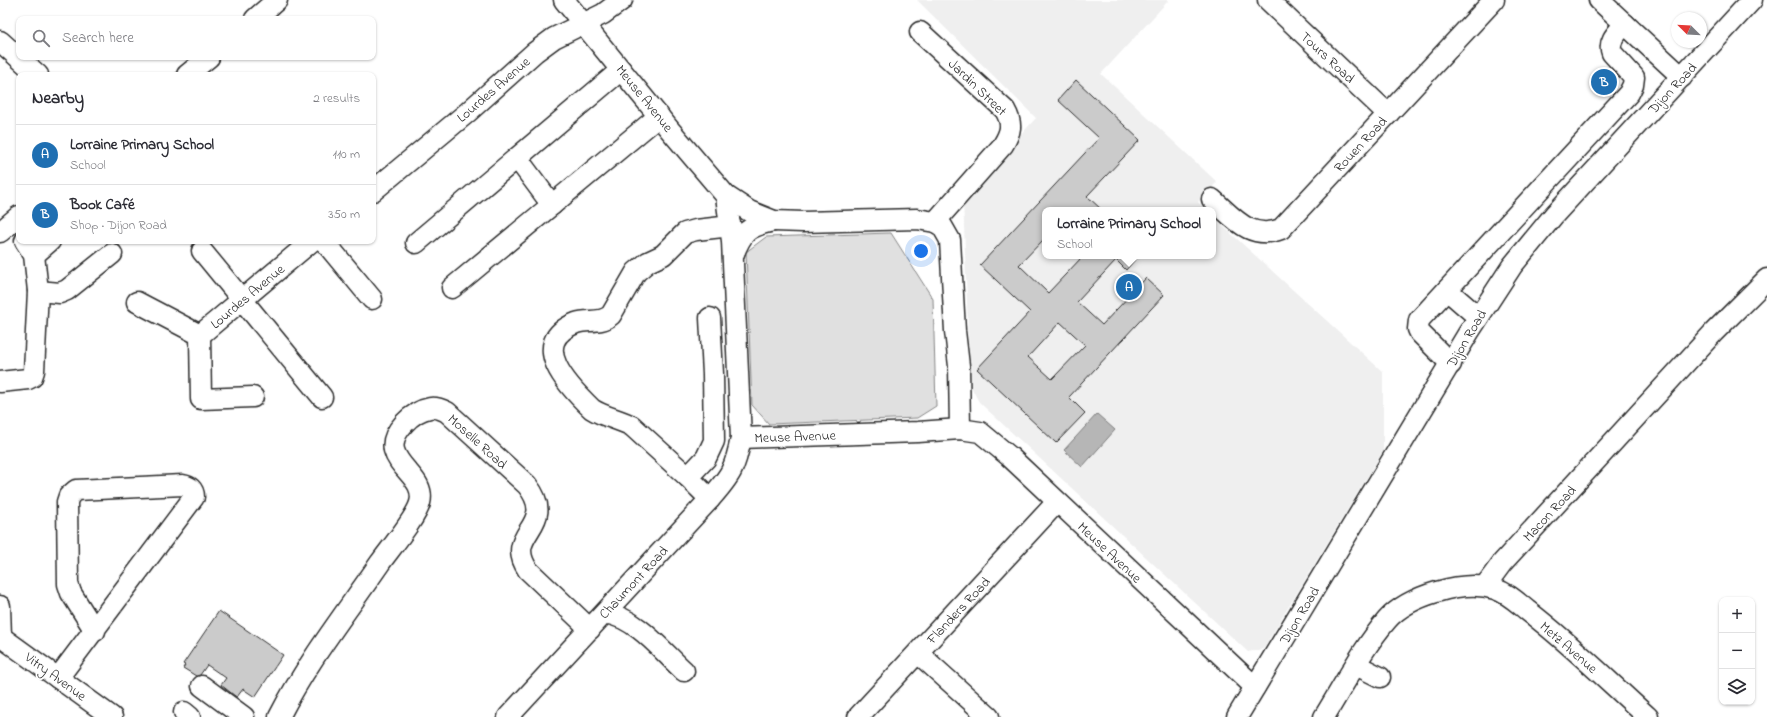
<!DOCTYPE html>
<html lang="en">
<head>
<meta charset="utf-8">
<style>
  body { margin:0; font-family:"Indie Flower",sans-serif; background:#f7f7f7; color:#2b2b33 }
  .controls { position:absolute; right:12px; bottom:12px; display:grid; overflow:hidden; border-radius:8px; box-shadow:0 1px 3px #0004 }
  .controls button { width:36px; height:36px; display:grid; place-items:center; padding:0; border:0; border-bottom:1px solid #e1e1e2; background:#fff; color:#2b2b33; font:20px sans-serif }
  .compass { position:absolute; left:1671px; top:12px; width:36px; height:36px; border-radius:50%; background:#fff; box-shadow:0 1px 3px #0004; rotate:294deg }
  .you { position:absolute; left:921px; top:251px; width:14px; height:14px; margin:-10px; border:3px solid #fff; border-radius:50%; background:#1a73e8; box-shadow:0 0 0 6px #1a73e833 }
  .badge { display:grid; place-items:center; width:26px; height:26px; border-radius:50%; background:#1f6fb2; color:#fff; font-size:13px; font-weight:700 }
  .pin { position:absolute; translate:-50% -50%; border:2px solid #fff; box-shadow:0 1px 4px #0006 }
  .popup { position:absolute; left:1042px; top:207px; width:174px; height:52px; box-sizing:border-box; display:grid; place-content:center; border-radius:8px; background:#fff; filter:drop-shadow(0 1px 3px #0005); font-size:13px; white-space:nowrap; color:#7c7c81 }
  .popup b { font-size:15px; color:#2b2b33 }
  .popup::after { content:''; position:absolute; left:50%; top:100%; margin-left:-8px; border:8px solid transparent; border-top-color:#fff }
  .list { margin:0; padding:0; list-style:none }
  h2 { display:flex; justify-content:space-between; align-items:center; height:52px; margin:0; padding:0 16px; font-size:17px }
  h2 small { font-size:13px; font-weight:400; color:#7c7c81 }
  .list li { display:grid; grid-template-columns:26px 1fr auto; gap:12px; align-items:center; box-sizing:border-box; height:60px; padding:0 16px; border-top:1px solid #e1e1e2 }
  .list b { display:block; font-size:15px; white-space:nowrap }
  .list p { margin:0; font-size:13px; white-space:nowrap; color:#7c7c81 }
  .list em { font-size:13px; font-style:normal; color:#7c7c81 }
  .icon { flex:none; width:22px; height:22px; fill:none; stroke:currentColor; stroke-width:2; stroke-linecap:round; stroke-linejoin:round }
  .map { position:relative; flex:none; width:1767px; height:717px; overflow:hidden }
  .search { position:absolute; background:#fff; box-shadow:0 1px 3px #0004; left:16px; top:16px; width:360px; height:44px; display:flex; align-items:center; gap:10px; box-sizing:border-box; padding:0 14px; border-radius:8px; color:#7c7c81; font-size:15px }
  .panel { position:absolute; background:#fff; box-shadow:0 1px 3px #0004; left:16px; top:72px; width:360px; height:172px; border-radius:8px }
  .map>svg:first-child { display:block }
  .built { fill:#efefef }
  .green { fill:#e0e0e0; stroke:#868686 }
  .water { fill:#b6b6b6; stroke:#7e7e7e }
  .building { fill:#cbcbcb; stroke:#2b2b2b; fill-rule:evenodd }
  .lines { fill:none; stroke-linecap:round; stroke-linejoin:round }
  .minor-casing { stroke:#2b2b2b; stroke-width:23 }
  .minor { stroke:#fff; stroke-width:20 }
  .labels { text-anchor:middle; stroke-width:3.5; stroke-linejoin:round; paint-order:stroke }
  .street-label { font-size:14px; fill:#2b2b2b; stroke:#fff }
</style>
</head>
<body>
<div class="map">
<svg width="1767" height="717" viewBox="0 0 1767 717">
  <rect width="100%" height="100%" fill="#fff"/>
  <filter id="ink" filterUnits="userSpaceOnUse"><feTurbulence type="fractalNoise" baseFrequency=".025" numOctaves="2"/><feDisplacementMap in="SourceGraphic" scale="8" xChannelSelector="R" yChannelSelector="G"/><feConvolveMatrix kernelMatrix="1 2 1 2 8 2 1 2 1" color-interpolation-filters="sRGB"/></filter>
  <g filter="url(#ink)">
    <path class="built" d="M 917,0 L 1169,0 L 1101,74 L 1217,182 L 1198,202 L 1206,210 L 1045,210 L 1045,256 L 1213,256 L 1213,217 L 1383,372 L 1383,451 L 1263,649 L 1248,652 L 979,402 L 970,385 L 963,198 L 1036,118 Z"/>
    <path class="green" d="M 891,233 L 933,299 L 936,406 L 917,418 L 769,424 L 752,405 L 746,252 L 766,237 Z"/>
    <path class="water" d="M 1097,414 L 1115,430 L 1082,467 L 1064,450 Z"/>
    <g class="building">
      <path d="M 1076,80 L 1140,140 L 1087,196 L 1102,210 L 1045,210 L 1045,238 L 1019,265 L 1048,293 L 1083,256 L 1138,256 L 1126,270 L 1116,260 L 1077,302 L 1102,325 L 1146,278 L 1164,295 L 1069,397 L 1085,413 L 1056,443 L 977,369 L 1030,312 L 980,265 L 1099,138 L 1058,100 ZM 1060,322 L 1085,345 L 1052,379 L 1028,357 Z"/>
      <path d="M 219,611 L 283,655 L 255,697 L 243,689 L 237,697 L 235,696 L 221,685 L 226,678 L 207,665 L 200,675 L 196,676 L 183,668 L 185,665 L 183,664 Z"/>
    </g>
    <g class="lines">
      <g class="minor-casing">
        <g id="minor">
          <path d="M 564,0 L 670,130 L 726,196 L 749,211 L 774,221 L 803,222 L 917,219 L 935,222 L 942,226 L 950,240 L 955,331 L 959,366 L 960,429"/>
          <path d="M 1268,0 L 1388,114"/>
          <path d="M 1599,0 L 1682,77"/>
          <path d="M 255,19 L 277,0"/>
          <path d="M 920,32 L 1005,110 C 1013,124 1011,132 1003,145 L 935,222"/>
          <path d="M 0,41 L 38,75"/>
          <path d="M 187,75 L 209,57"/>
          <path d="M 517,158 L 552,205"/>
          <path d="M 373,191 L 468,112 L 535,52 L 554,38 L 603,14 L 622,0"/>
          <path d="M 1212,199 C 1233,217 1250,241 1281,229 L 1494,0"/>
          <path d="M 0,232 L 19,216"/>
          <path d="M 324,241 L 372,299"/>
          <path d="M 416,243 L 621,70"/>
          <path d="M 202,251 L 322,397"/>
          <path d="M 34,255 L 50,241"/>
          <path d="M 733,256 C 742,231 749,226 774,221"/>
          <path d="M 452,288 L 659,116"/>
          <path d="M 1447,290 L 1478,317"/>
          <path d="M 38,291 L 60,293 L 67,290 L 112,254"/>
          <path d="M 137,302 L 200,335 L 201,399 L 253,397"/>
          <path d="M 200,335 L 312,241"/>
          <path d="M 1451,364 L 1420,333 L 1418,329 L 1419,320 L 1629,93 L 1633,85 L 1634,77 L 1612,53 C 1607,41 1618,32 1625,24"/>
          <path d="M 0,382 L 28,379 L 32,377 L 34,371 L 38,291 L 34,255 L 25,241"/>
          <path d="M 741,438 L 918,432 L 960,429 L 980,432 L 1009,456 L 1255,687"/>
          <path d="M 688,477 L 706,458 L 714,441 L 713,374 L 710,318"/>
          <path d="M 710,499 L 688,477 L 632,426 C 619,419 604,417 592,409 C 569,387 526,343 576,323 C 588,319 601,324 611,315 L 636,272 L 648,262 L 663,255 L 685,233 L 696,230 L 731,226"/>
          <path d="M 1485,586 L 1502,563 L 1714,332 L 1767,279"/>
          <path d="M 0,606 L 1,637"/>
          <path d="M 605,613 C 637,618 661,650 684,671"/>
          <path d="M 0,636 L 112,717"/>
          <path d="M 918,653 L 989,717"/>
          <path d="M 1356,665 L 1380,677"/>
          <path d="M 58,678 L 194,497 C 194,489 189,486 183,485 L 76,490 L 69,496 L 67,502 L 68,584 L 71,593 L 95,631"/>
          <path d="M 202,686 L 244,717"/>
          <path d="M 184,712 L 190,717"/>
          <path d="M 279,717 C 307,662 345,614 380,563 C 390,549 416,518 420,503 C 426,480 399,470 394,450 C 390,432 413,411 430,408 C 436,407 441,409 447,412 L 527,485 C 560,527 502,532 528,570 L 590,629"/>
          <path d="M 508,717 L 710,499 C 731,475 735,469 741,438 L 732,241 L 726,196"/>
          <path d="M 858,717 L 1057,502"/>
          <path d="M 1237,717 L 1469,332 L 1512,266 L 1554,215 L 1752,0"/>
          <path d="M 1324,717 C 1344,685 1362,649 1387,620 C 1408,596 1464,579 1495,589 C 1508,593 1518,603 1528,611 C 1570,643 1608,681 1648,717"/>
        </g>
      </g>
      <use href="#minor" class="minor"/>
    </g>
  </g>
  <g class="labels">
    <g class="street-label">
      <text transform="translate(1328 57) rotate(43)" y="5">Tours Road</text>
      <text transform="translate(978 87) rotate(44)" y="5">Jardin Street</text>
      <text transform="translate(1672 88) rotate(-47)" y="5">Dijon Road</text>
      <text transform="translate(493 89) rotate(-41)" y="5">Lourdes Avenue</text>
      <text transform="translate(645 98) rotate(51)" y="5">Meuse Avenue</text>
      <text transform="translate(1360 144) rotate(-47)" y="5">Rouen Road</text>
      <text transform="translate(247 296) rotate(-40)" y="5">Lourdes Avenue</text>
      <text transform="translate(1466 338) rotate(-59)" y="5">Dijon Road</text>
      <text transform="translate(795 436) rotate(-2)" y="5">Meuse Avenue</text>
      <text transform="translate(478 441) rotate(42)" y="5">Moselle Road</text>
      <text transform="translate(1549 513) rotate(-47)" y="5">Macon Road</text>
      <text transform="translate(1110 552) rotate(43)" y="5">Meuse Avenue</text>
      <text transform="translate(633 582) rotate(-47)" y="5">Chaumont Road</text>
      <text transform="translate(958 610) rotate(-47)" y="5">Flanders Road</text>
      <text transform="translate(1299 615) rotate(-59)" y="5">Dijon Road</text>
      <text transform="translate(1569 647) rotate(41)" y="5">Metz Avenue</text>
      <text transform="translate(56 676) rotate(36)" y="5">Vitry Avenue</text>
    </g>
  </g>
</svg>
<div class="controls">
<button>+</button>
<button>−</button>
<button><svg class="icon" aria-label="layers" viewBox="0 0 24 24"><path d="M12 4l9 5-9 5-9-5zM3 14l9 5 9-5"/></svg></button>
</div>
<svg class="compass" viewBox="-18 -18 36 36"><path d="M0-13l5 13h-10z" fill="#e53935"/><path d="M0 13l5-13h-10z" fill="#7c7c81"/></svg>
<div class="you"></div>
<div class="pin badge" style="left:1129px;top:287px">A</div>
<div class="popup"><b>Lorraine Primary School</b>School</div>
<div class="pin badge" style="left:1604px;top:82px">B</div>
<div class="search"><svg class="icon" aria-label="search" viewBox="0 0 24 24"><circle cx="10" cy="10" r="6"/><path d="M15 15l6 6"/></svg>Search here</div>
<section class="panel">
<h2>Nearby<small>2 results</small></h2>
<ul class="list">
<li><span class="badge">A</span><div><b>Lorraine Primary School</b><p>School</p></div><em>110 m</em></li>
<li><span class="badge">B</span><div><b>Book Café</b><p>Shop · Dijon Road</p></div><em>350 m</em></li>
</ul>
</section>
</div>
</body>
</html>
